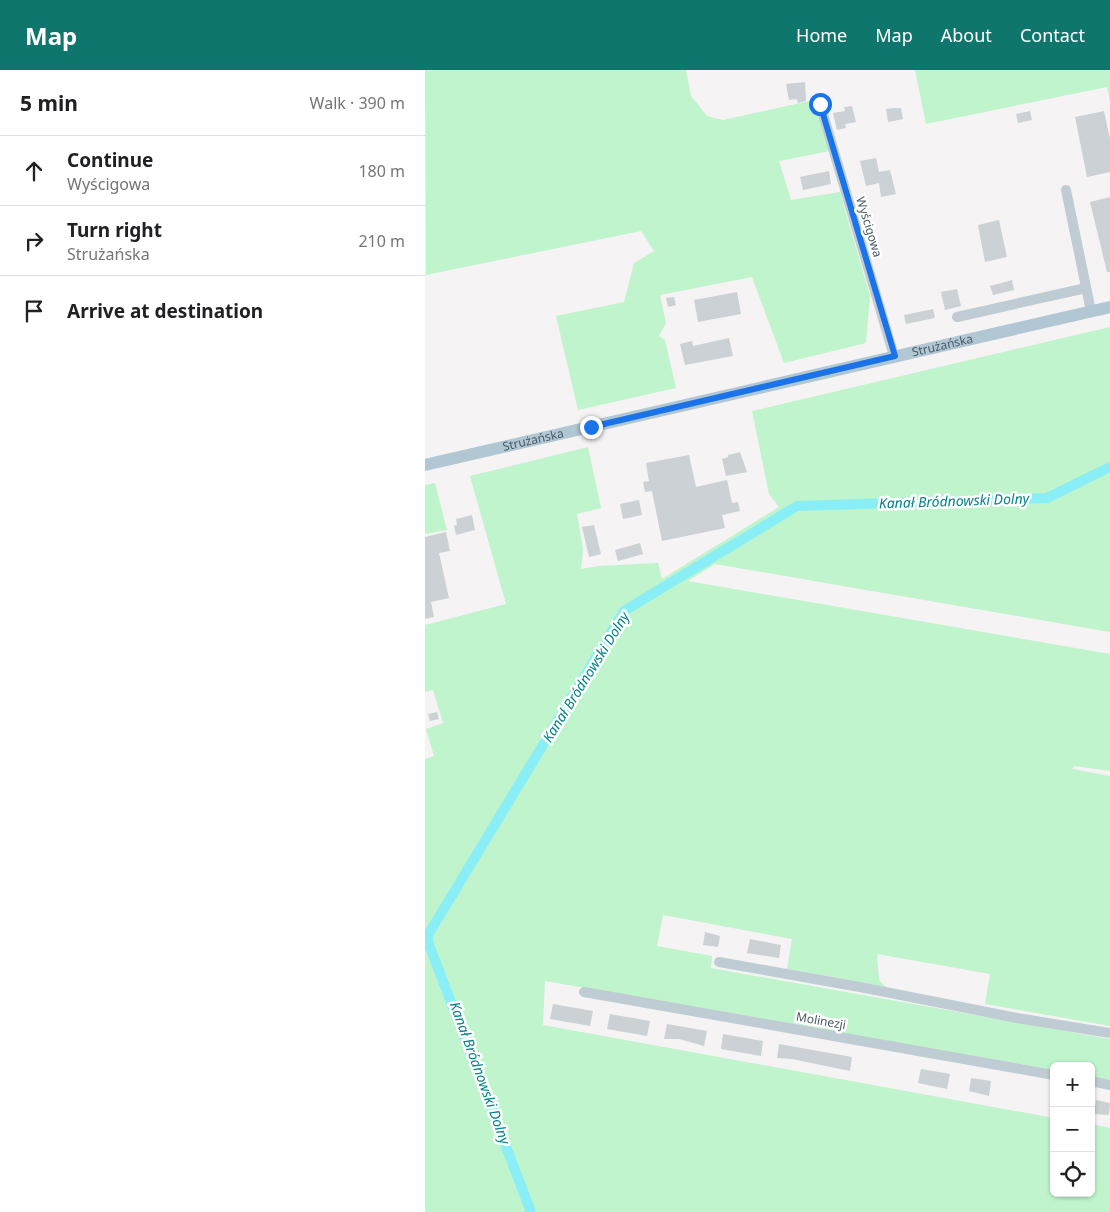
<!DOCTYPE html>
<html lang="en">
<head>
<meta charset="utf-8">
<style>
  body { margin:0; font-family:"Noto Sans",sans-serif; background:#f6f6f6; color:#202124 }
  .controls { position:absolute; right:15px; bottom:15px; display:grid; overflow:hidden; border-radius:8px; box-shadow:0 1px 4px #0004 }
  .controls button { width:45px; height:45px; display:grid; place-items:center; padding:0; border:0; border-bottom:1px solid #e0e0e0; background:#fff; color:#202124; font:25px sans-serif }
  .stop { position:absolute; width:15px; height:15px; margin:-11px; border:4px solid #1a73e8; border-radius:50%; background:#fff }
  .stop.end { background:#1a73e8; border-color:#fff; box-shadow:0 1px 5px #0008 }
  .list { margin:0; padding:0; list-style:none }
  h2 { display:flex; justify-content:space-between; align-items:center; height:65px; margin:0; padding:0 20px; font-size:21px }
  h2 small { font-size:16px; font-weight:400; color:#757577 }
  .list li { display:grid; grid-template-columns:32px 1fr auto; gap:15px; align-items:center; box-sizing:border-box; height:70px; padding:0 20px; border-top:1px solid #e0e0e0 }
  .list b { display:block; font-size:19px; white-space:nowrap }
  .list p { margin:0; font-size:16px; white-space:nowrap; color:#757577 }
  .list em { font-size:16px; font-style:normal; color:#757577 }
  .icon { flex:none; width:28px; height:28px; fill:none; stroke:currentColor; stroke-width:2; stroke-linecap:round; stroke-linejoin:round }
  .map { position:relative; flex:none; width:685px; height:1142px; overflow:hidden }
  header { display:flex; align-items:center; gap:30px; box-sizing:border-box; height:70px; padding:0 25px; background:#0f766e; color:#fff }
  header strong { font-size:24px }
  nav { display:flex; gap:28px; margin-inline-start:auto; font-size:18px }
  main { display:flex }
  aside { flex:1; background:#fff }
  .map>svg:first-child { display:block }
  .green { fill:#bff4cc }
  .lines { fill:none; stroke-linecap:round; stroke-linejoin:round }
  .canal { stroke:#89eef5; stroke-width:10 }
  .building { fill:#ccd1d5 }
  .minor { stroke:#c0ccd3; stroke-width:10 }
  .major { stroke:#b1c7d3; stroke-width:12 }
  .route { stroke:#1a73e8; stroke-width:6 }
  .labels { text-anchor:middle; stroke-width:5; stroke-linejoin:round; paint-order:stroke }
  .street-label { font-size:12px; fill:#485a62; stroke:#fff }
  .water-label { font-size:14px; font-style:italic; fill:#05828a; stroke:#fff }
</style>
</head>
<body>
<header>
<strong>Map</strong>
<nav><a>Home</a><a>Map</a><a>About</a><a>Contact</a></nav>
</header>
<main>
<aside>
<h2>5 min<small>Walk · 390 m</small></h2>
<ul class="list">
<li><svg class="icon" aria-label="ahead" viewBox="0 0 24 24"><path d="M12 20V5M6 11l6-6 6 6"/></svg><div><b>Continue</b><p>Wyścigowa</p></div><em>180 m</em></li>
<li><svg class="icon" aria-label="right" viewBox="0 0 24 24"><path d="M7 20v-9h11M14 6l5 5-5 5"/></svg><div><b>Turn right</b><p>Strużańska</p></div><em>210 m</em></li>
<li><svg class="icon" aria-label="arrive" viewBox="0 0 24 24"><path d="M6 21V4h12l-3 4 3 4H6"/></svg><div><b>Arrive at destination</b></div></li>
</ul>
</aside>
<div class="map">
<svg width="685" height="1142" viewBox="0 0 685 1142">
  <rect width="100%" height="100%" fill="#f5f3f3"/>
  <g class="green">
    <path d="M 0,0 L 261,0 L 266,26 L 282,46 L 298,50 L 389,30 L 405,81 L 354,91 L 366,130 L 415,122 L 445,226 L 441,273 L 359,293 L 327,207 L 235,225 L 241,253 L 234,266 L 240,270 L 251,318 L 153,340 L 131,246 L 199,232 L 209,193 L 229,181 L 216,161 L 1,205 Z"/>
    <path d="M 490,0 L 685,0 L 685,31 L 682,17 L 501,54 Z"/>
    <path d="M 685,257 L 685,562 L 290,494 L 263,511 L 685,584 L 685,701 L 649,696 L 647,699 L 685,706 L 685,956 L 560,934 L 565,904 L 452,884 L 454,910 L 461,917 L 362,899 L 367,869 L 238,845 L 232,876 L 287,886 L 286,898 L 685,969 L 685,1010 L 666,1007 L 666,996 L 629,996 L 629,1000 L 120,911 L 118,955 L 629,1048 L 629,1123 L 666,1123 L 666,1054 L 685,1058 L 685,1142 L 0,1142 L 0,689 L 9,686 L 1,659 L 18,653 L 8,620 L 0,622 L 0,555 L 81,534 L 45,406 L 163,377 L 176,438 L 152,444 L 158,479 L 156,499 L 174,496 L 233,493 L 237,509 L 354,437 L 344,424 L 327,341 Z"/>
    <path d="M 10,413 L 22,460 L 0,464 L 0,415 Z"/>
  </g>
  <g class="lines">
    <path class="canal" d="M 106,1142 L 3,872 L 3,865 L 199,541 L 372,436 L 622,428 L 685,397"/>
  </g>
  <g class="building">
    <path d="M 380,12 L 381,31 L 373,33 L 372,29 L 364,30 L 361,14 Z"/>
    <path d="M 427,36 L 431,52 L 420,54 L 421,58 L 412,60 L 408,43 L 420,41 L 419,37 Z"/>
    <path d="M 469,38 L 476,38 L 478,49 L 463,52 L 461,39 Z"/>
    <path d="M 605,41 L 607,50 L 593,53 L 591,44 Z"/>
    <path d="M 679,41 L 685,69 L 685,102 L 662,107 L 650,47 Z"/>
    <path d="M 451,88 L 454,102 L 465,100 L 471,124 L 456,127 L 454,113 L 441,116 L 435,91 Z"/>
    <path d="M 404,101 L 406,114 L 378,120 L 375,107 Z"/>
    <path d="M 685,127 L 685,202 L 682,202 L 665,132 Z"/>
    <path d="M 574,150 L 582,187 L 560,192 L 553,155 Z"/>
    <path d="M 587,210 L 589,220 L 568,225 L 565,216 Z"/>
    <path d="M 532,219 L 536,236 L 520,240 L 516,222 Z"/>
    <path d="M 312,222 L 316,244 L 273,252 L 269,230 Z"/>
    <path d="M 249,227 L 251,235 L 243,237 L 241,228 Z"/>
    <path d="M 508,239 L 510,248 L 481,254 L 479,245 Z"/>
    <path d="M 304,268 L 308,286 L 260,295 L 255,274 L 267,271 L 268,276 Z"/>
    <path d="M 315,382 L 322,402 L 301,406 L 297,389 L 303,387 L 303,385 Z"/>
    <path d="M 264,385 L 271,417 L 302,410 L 307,433 L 313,432 L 315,441 L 297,445 L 300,458 L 237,471 L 227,421 L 220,422 L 218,412 L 224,411 L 221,393 Z"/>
    <path d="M 214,430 L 217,445 L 198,449 L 195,434 Z"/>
    <path d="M 47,445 L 50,460 L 31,465 L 29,456 L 32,455 L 31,449 Z"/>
    <path d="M 169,455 L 176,484 L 164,487 L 157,457 Z"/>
    <path d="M 21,462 L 25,481 L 14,483 L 24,528 L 6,532 L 9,547 L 0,549 L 0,467 Z"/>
    <path d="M 215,473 L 218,484 L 193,491 L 190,480 Z"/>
    <path d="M 12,642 L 14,649 L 5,651 L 3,644 Z"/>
    <path d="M 280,862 L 295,866 L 293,877 L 278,875 Z"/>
    <path d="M 325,869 L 356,875 L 354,888 L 322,883 Z"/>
    <path d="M 128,934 L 168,941 L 165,956 L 125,949 Z"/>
    <path d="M 185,944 L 225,951 L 222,966 L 182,959 Z"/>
    <path d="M 242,954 L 282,961 L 279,976 L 254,969 L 239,969 Z"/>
    <path d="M 298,964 L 338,971 L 336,986 L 296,979 Z"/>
    <path d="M 354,974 L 427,987 L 425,1001 L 367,989 L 352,988 Z"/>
    <path d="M 496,999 L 525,1004 L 522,1019 L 493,1013 Z"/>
    <path d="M 546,1008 L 566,1011 L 564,1026 L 544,1021 Z"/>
    <path d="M 671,1030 L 685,1033 L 684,1045 L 669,1044 Z"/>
  </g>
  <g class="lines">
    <g class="minor">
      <path d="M 395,34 L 469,286"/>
      <path d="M 641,120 L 666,241"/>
      <path d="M 532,247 L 661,218"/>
      <path d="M 294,892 L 440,918 L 592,948 L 685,963"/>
      <path d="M 159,922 L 629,1005"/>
      <path d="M 666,1011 L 685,1015"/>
    </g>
    <path class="major" id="s1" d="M 0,395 L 685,237"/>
  </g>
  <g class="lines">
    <path class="route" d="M 166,357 L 470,286 L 395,34"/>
  </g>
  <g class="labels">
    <g class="street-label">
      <text transform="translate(444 157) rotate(73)" y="4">Wyścigowa</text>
      <text dy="4" stroke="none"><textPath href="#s1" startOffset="531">Strużańska</textPath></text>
      <text dy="4" stroke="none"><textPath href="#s1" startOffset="111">Strużańska</textPath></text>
      <text transform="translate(396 951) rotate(10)" y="4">Molinezji</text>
    </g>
    <g class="water-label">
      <text transform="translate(529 431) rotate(-2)" y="5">Kanał Bródnowski Dolny</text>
      <text transform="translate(161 607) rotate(-58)" y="5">Kanał Bródnowski Dolny</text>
      <text transform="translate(55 1003) rotate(70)" y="5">Kanał Bródnowski Dolny</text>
    </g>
  </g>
</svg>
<div class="controls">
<button>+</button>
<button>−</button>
<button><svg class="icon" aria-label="locate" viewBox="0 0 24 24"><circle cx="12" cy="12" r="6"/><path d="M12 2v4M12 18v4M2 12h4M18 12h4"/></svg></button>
</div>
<div class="stop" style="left:395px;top:34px"></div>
<div class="stop end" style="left:166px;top:357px"></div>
</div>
</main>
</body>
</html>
